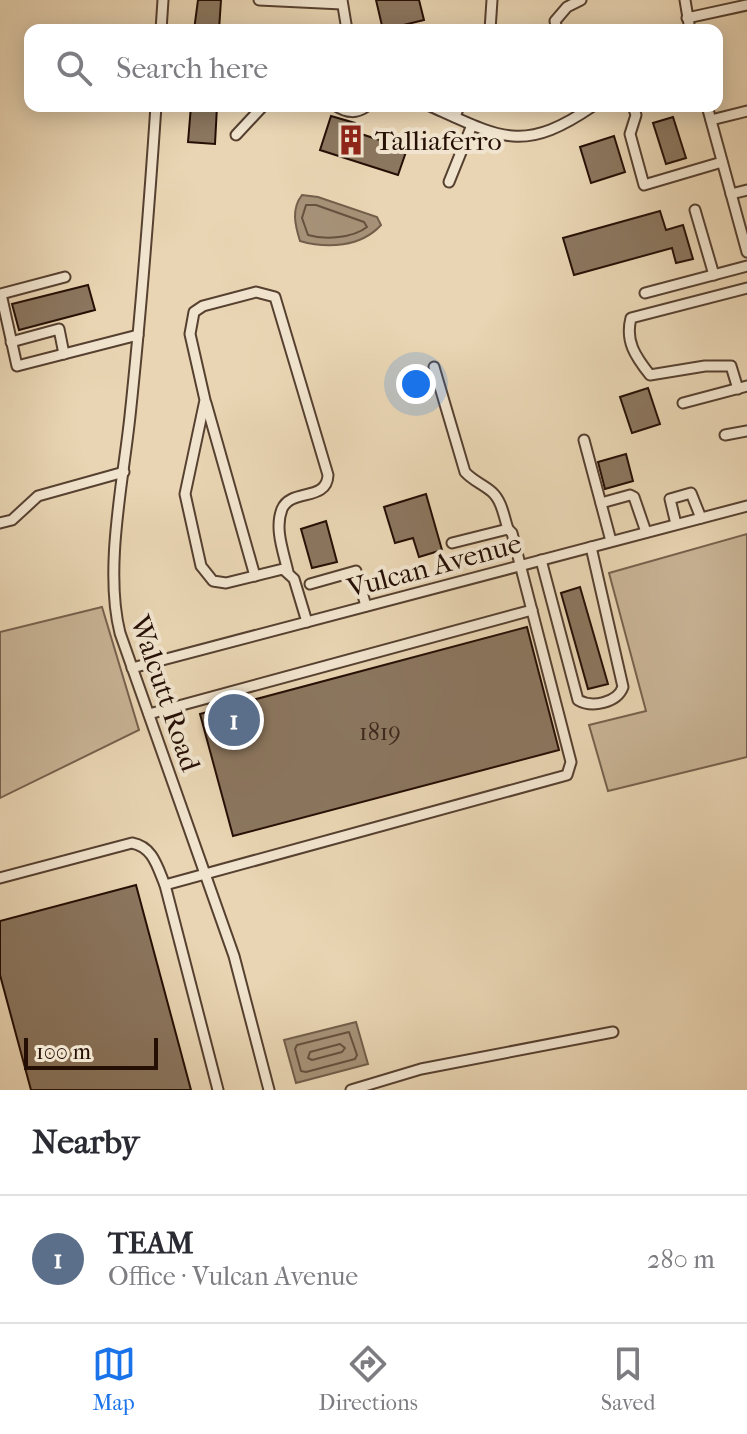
<!DOCTYPE html>
<html lang="en">
<head>
<meta charset="utf-8">
<style>
  body { margin:0; font-family:"IM FELL French Canon",serif; background:#f7f7f7; color:#2b2b33 }
  .scale { position:absolute; left:24px; bottom:20px; width:134px; box-sizing:border-box; padding-left:8px; border:4px solid #250f05; border-top:0; font-size:22px; line-height:28px; white-space:nowrap; color:#250f05; -webkit-text-stroke:6px #f1e4ce; paint-order:stroke }
  .you { position:absolute; left:416px; top:384px; width:28px; height:28px; margin:-20px; border:6px solid #fff; border-radius:50%; background:#1a73e8; box-shadow:0 0 0 12px #1a73e833 }
  .badge { display:grid; place-items:center; width:52px; height:52px; border-radius:50%; background:#1a73e8; color:#fff; font-size:26px; font-weight:700 }
  .pin { position:absolute; translate:-50% -50%; border:4px solid #fff; box-shadow:0 2px 8px #0006 }
  .list { margin:0; padding:0; list-style:none }
  h2 { display:flex; justify-content:space-between; align-items:center; height:104px; margin:0; padding:0 32px; font-size:34px }
  h2 small { font-size:26px; font-weight:400; color:#7c7c81 }
  .list li { display:grid; grid-template-columns:52px 1fr auto; gap:24px; align-items:center; box-sizing:border-box; height:128px; padding:0 32px; border-top:2px solid #e1e1e2 }
  .list b { display:block; font-size:30px; white-space:nowrap }
  .list p { margin:0; font-size:26px; white-space:nowrap; color:#7c7c81 }
  .list em { font-size:26px; font-style:normal; color:#7c7c81 }
  .icon { flex:none; width:44px; height:44px; fill:none; stroke:currentColor; stroke-width:2; stroke-linecap:round; stroke-linejoin:round }
  .map { position:relative; flex:none; width:747px; height:1090px; overflow:hidden }
  .search { position:absolute; background:#fff; box-shadow:0 4px 20px #0003; left:24px; right:24px; top:24px; height:88px; display:flex; align-items:center; gap:20px; box-sizing:border-box; padding:0 28px; border-radius:16px; color:#7c7c81; font-size:30px }
  .sheet { height:232px; background:#fff }
  nav { display:flex; justify-content:space-around; align-items:center; box-sizing:border-box; height:112px; border-top:2px solid #e1e1e2; background:#fff; font-size:22px; color:#7c7c81 }
  nav a { display:grid; justify-items:center; gap:4px }
  nav .on { color:#1a73e8 }
  .map>svg:first-child { display:block }
  .green { fill:#c8b395; stroke:#76614d; stroke-width:2 }
  .water { fill:#a69278; stroke:#725e4a; stroke-width:2 }
  .lines { fill:none; stroke-linecap:round; stroke-linejoin:round }
  .shore { stroke:#66503e; stroke-width:2 }
  .building { fill:#8b765f; stroke:#250f05; stroke-width:2 }
  .minor-casing { stroke:#564030; stroke-width:13 }
  .minor { stroke:#f1e4ce; stroke-width:9 }
  .labels { text-anchor:middle; stroke-width:8; stroke-linejoin:round; paint-order:stroke }
  .number-label { font-size:24px; fill:#3e291c }
  .poi-label { font-size:28px; fill:#250f05; stroke:#f1e4ce; text-anchor:start }
  .street-label { font-size:28px; fill:#250f05; stroke:#f1e4ce }
</style>
</head>
<body>
<div class="map">
<svg width="747" height="1090" viewBox="0 0 747 1090">
  <rect width="100%" height="100%" fill="#e9d5b3"/>
  <filter id="stains"><feTurbulence type="fractalNoise" baseFrequency=".0025" numOctaves="4"/><feColorMatrix values="0 0 0 0 .2 0 0 0 0 .09 0 0 0 0 .02 0 0 0 .5 -.17"/></filter>
  <radialGradient id="worn" r=".72"><stop offset=".6" stop-color="#630" stop-opacity="0"/><stop offset="1" stop-color="#630" stop-opacity=".3"/></radialGradient>
  <g class="green">
    <path d="M 747,534 L 747,757 L 608,791 L 589,725 L 646,711 L 609,573 Z"/>
    <path d="M 102,607 L 139,730 L 0,798 L 0,632 Z"/>
  </g>
  <g class="water">
    <path d="M 302,195 L 318,197 L 377,217 L 381,225 C 361,247 327,249 300,241 C 295,225 291,209 302,195 Z"/>
    <path d="M 356,1022 L 368,1064 L 296,1083 L 284,1040 Z"/>
  </g>
  <g class="lines">
    <g class="shore">
      <path d="M 306,205 L 316,205 L 364,222 L 367,227 C 353,238 325,240 308,235 L 302,218 Z"/>
      <path d="M 349,1032 L 357,1055 L 355,1059 L 306,1072 L 301,1071 L 295,1049 L 297,1045 Z"/>
      <path d="M 340,1044 L 345,1048 L 342,1052 L 312,1060 L 308,1058 L 310,1052 Z"/>
    </g>
  </g>
  <g class="building">
    <path d="M 198,0 L 221,0 L 219,30 L 194,30 Z"/>
    <path d="M 376,0 L 419,0 L 424,20 L 383,30 Z"/>
    <path d="M 191,106 L 217,106 L 215,144 L 188,142 Z"/>
    <path d="M 331,116 L 355,123 L 352,131 L 407,149 L 398,175 L 320,150 Z"/>
    <path d="M 673,117 L 686,158 L 666,164 L 653,123 Z"/>
    <path d="M 614,136 L 625,172 L 591,183 L 580,147 Z"/>
    <path d="M 660,211 L 666,230 L 683,225 L 693,259 L 676,263 L 672,248 L 574,275 L 563,238 Z"/>
    <path d="M 88,285 L 95,310 L 19,330 L 12,304 Z"/>
    <path d="M 648,388 L 660,424 L 632,433 L 620,397 Z"/>
    <path d="M 626,454 L 633,481 L 605,489 L 598,462 Z"/>
    <path d="M 426,494 L 442,550 L 419,557 L 413,538 L 395,543 L 384,507 Z"/>
    <path d="M 326,521 L 337,562 L 312,568 L 301,529 Z"/>
    <path d="M 580,587 L 608,684 L 588,689 L 561,593 Z"/>
    <path d="M 527,627 L 559,750 L 233,836 L 200,714 Z"/>
    <path d="M 136,885 L 191,1090 L 31,1090 L 0,975 L 0,921 Z"/>
  </g>
  <g class="lines">
    <g class="minor-casing">
      <g id="minor">
        <path d="M 259,0 L 342,4"/>
        <path d="M 342,0 L 347,30"/>
        <path d="M 685,0 L 690,30"/>
        <path d="M 687,18 L 747,5"/>
        <path d="M 161,30 L 163,0"/>
        <path d="M 490,30 L 492,0"/>
        <path d="M 557,30 L 555,21 L 567,7 L 581,0"/>
        <path d="M 156,106 C 149,209 141,313 130,416 C 123,482 104,570 120,633 L 234,956 L 269,1090"/>
        <path d="M 336,106 C 347,113 356,114 367,106"/>
        <path d="M 430,106 C 501,138 523,154 593,106"/>
        <path d="M 633,106 L 636,115 L 630,134 L 644,185 L 722,162"/>
        <path d="M 707,106 L 747,252"/>
        <path d="M 455,117 L 459,106"/>
        <path d="M 711,120 L 747,111"/>
        <path d="M 236,135 L 263,106"/>
        <path d="M 449,182 L 472,125"/>
        <path d="M 731,194 L 747,190"/>
        <path d="M 695,210 L 714,275"/>
        <path d="M 65,277 L 1,294 L 17,366 L 138,335"/>
        <path d="M 645,293 L 747,266"/>
        <path d="M 11,342 L 59,329 L 64,354"/>
        <path d="M 434,367 L 465,472 C 473,481 483,484 492,492 C 502,501 504,517 508,529"/>
        <path d="M 738,389 L 731,366 L 705,366 L 650,375 C 635,356 625,341 631,318 L 747,288"/>
        <path d="M 206,403 L 255,576"/>
        <path d="M 683,403 L 747,386"/>
        <path d="M 725,435 L 747,431"/>
        <path d="M 584,440 L 611,541"/>
        <path d="M 601,503 L 630,495 L 634,497 L 646,532"/>
        <path d="M 0,523 L 12,520 L 38,496 L 124,472"/>
        <path d="M 676,524 L 670,499 L 691,493 L 701,518"/>
        <path d="M 541,560 L 578,700 C 592,708 617,703 623,687 L 591,547"/>
        <path d="M 288,572 C 284,553 274,529 282,509 C 291,488 327,502 328,475 L 275,297 L 256,292 L 203,306 L 194,312 L 190,334 L 205,400 L 185,494 L 201,566 L 213,581 L 226,583 L 283,569 L 294,579 L 307,622"/>
        <path d="M 310,584 L 356,571 L 366,606"/>
        <path d="M 132,668 L 747,506"/>
        <path d="M 149,714 L 532,610"/>
        <path d="M 0,878 L 132,843 C 153,847 157,866 165,885 L 567,775 L 571,762 L 512,533 L 508,529 L 452,543"/>
        <path d="M 165,885 L 218,1090"/>
        <path d="M 351,1090 L 421,1069 L 613,1032"/>
      </g>
    </g>
    <use href="#minor" class="minor"/>
  </g>
  <defs>
    <g id="building-bare" transform="scale(2.4)"><path d="M-4-6H4V6H1V3H-1V6H-4ZM-2.5-4.3h1.7v1.8h-1.7ZM.8-4.3h1.7v1.8H.8ZM-2.5-1h1.7V.8h-1.7ZM.8-1h1.7V.8H.8Z" fill="#8f2418" stroke="#f1e4ce" stroke-width="2.5" paint-order="stroke"/></g>
  </defs>
  <g fill-rule="evenodd">
    <use href="#building-bare" x="351" y="140"/>
  </g>
  <g class="labels">
    <g class="number-label">
      <text x="380" y="740">1819</text>
    </g>
    <g class="poi-label">
      <text x="375" y="150">Talliaferro</text>
    </g>
    <g class="street-label">
      <text transform="translate(434 565) rotate(-15)" y="10">Vulcan Avenue</text>
      <text transform="translate(166 693) rotate(71)" y="10">Walcutt Road</text>
    </g>
  </g>
  <rect width="100%" height="100%" filter="url(#stains)"/>
  <rect width="100%" height="100%" fill="url(#worn)"/>
</svg>
<div class="scale">100 m</div>
<div class="you"></div>
<div class="pin badge" style="left:234px;top:720px;background:#5c6f8a">1</div>
<div class="search"><svg class="icon" aria-label="search" viewBox="0 0 24 24"><circle cx="10" cy="10" r="6"/><path d="M15 15l6 6"/></svg>Search here</div>
</div>
<section class="sheet">
<h2>Nearby<small></small></h2>
<ul class="list">
<li><span class="badge" style="background:#5c6f8a">1</span><div><b>TEAM</b><p>Office · Vulcan Avenue</p></div><em>280 m</em></li>
</ul>
</section>
<nav>
<a class="on"><svg class="icon" aria-label="map" viewBox="0 0 24 24"><path d="M3 6l6-2 6 2 6-2v14l-6 2-6-2-6 2zM9 4v14M15 6v14"/></svg>Map</a>
<a><svg class="icon" aria-label="directions" viewBox="0 0 24 24"><path d="M12 3l9 9-9 9-9-9zM9 14v-3h6M13 9l2 2-2 2"/></svg>Directions</a>
<a><svg class="icon" aria-label="saved" viewBox="0 0 24 24"><path d="M7 4h10v16l-5-4-5 4z"/></svg>Saved</a>
</nav>
</body>
</html>
